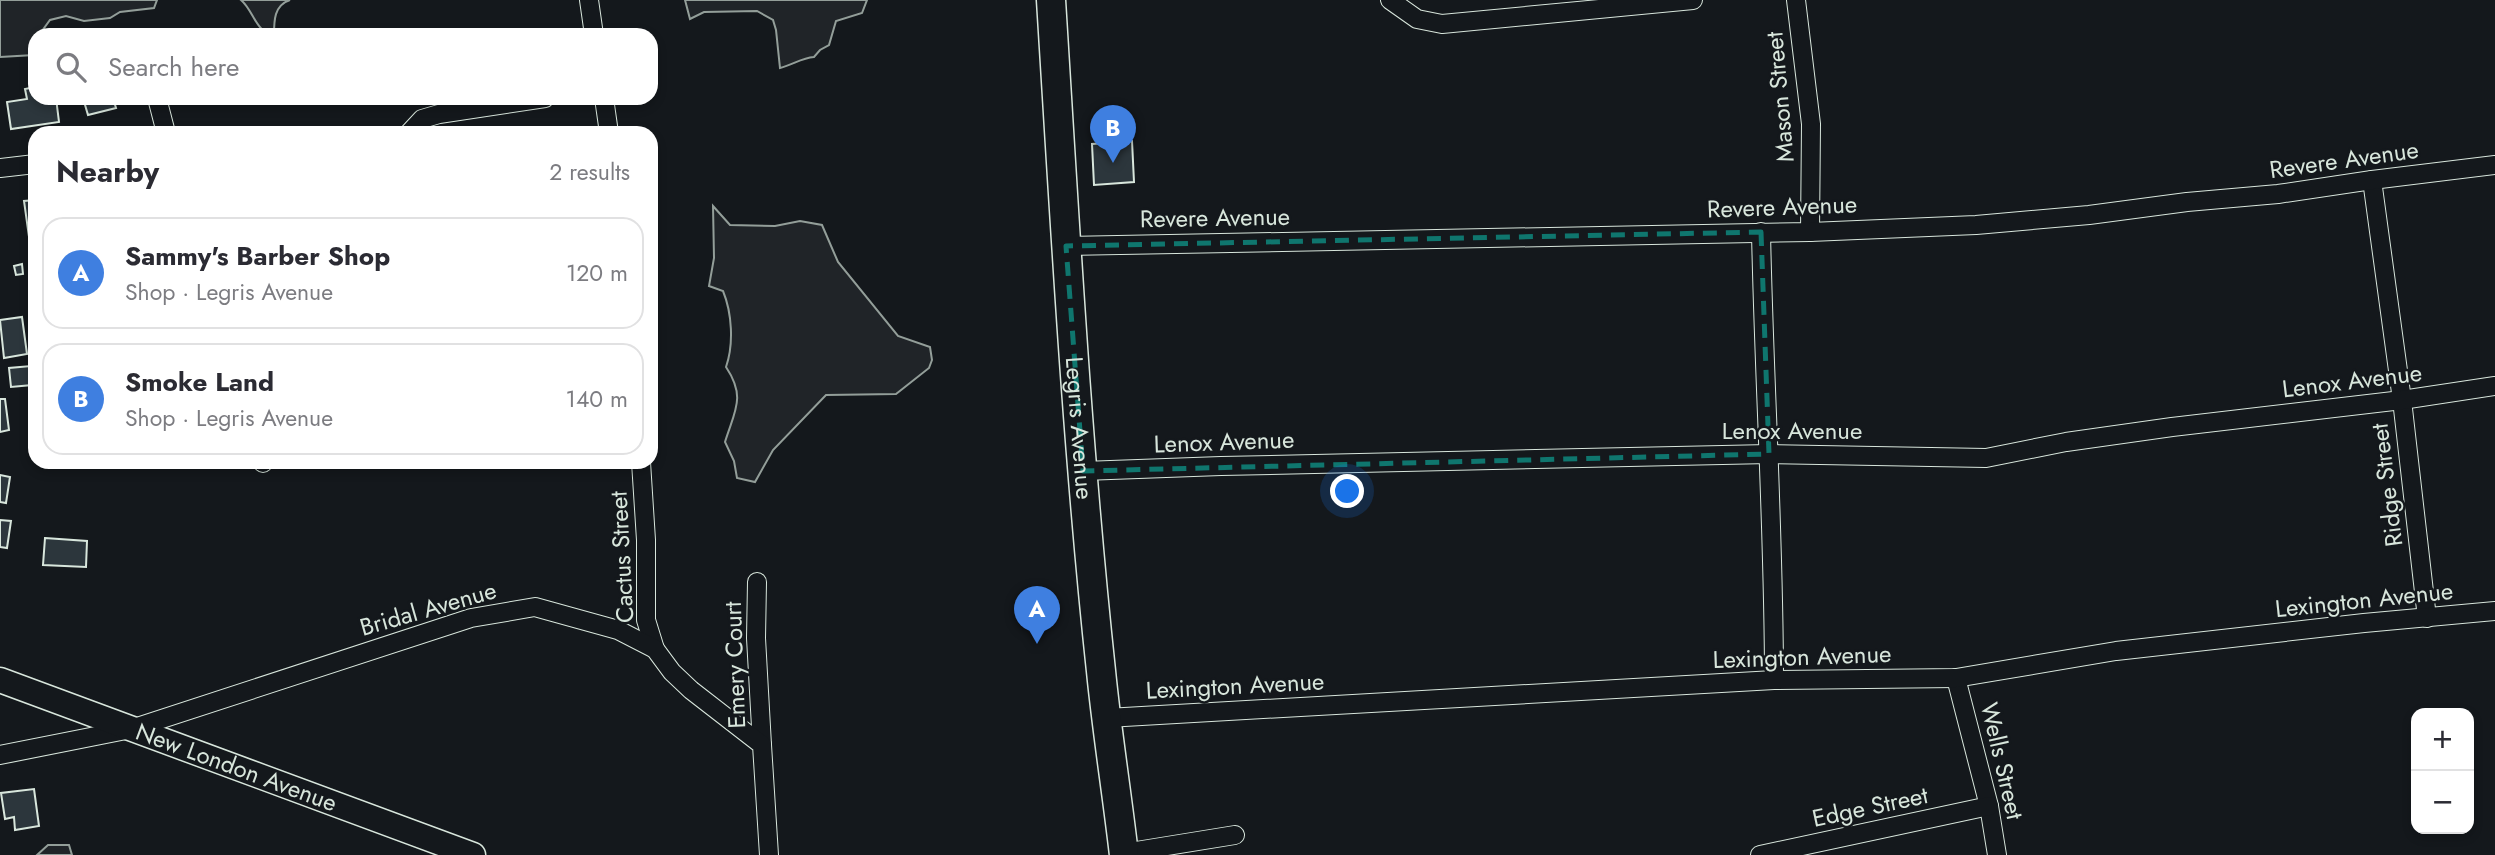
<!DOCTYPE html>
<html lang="en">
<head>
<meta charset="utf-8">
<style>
  body { margin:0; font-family:Jost,sans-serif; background:#f7f7f7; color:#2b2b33 }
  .controls { position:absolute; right:21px; bottom:21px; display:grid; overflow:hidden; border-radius:14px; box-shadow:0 4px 10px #0003 }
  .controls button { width:63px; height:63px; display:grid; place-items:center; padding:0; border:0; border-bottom:2px solid #e1e1e2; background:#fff; color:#2b2b33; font:35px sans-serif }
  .you { position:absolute; left:1348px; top:492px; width:24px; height:24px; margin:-18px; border:5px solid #fff; border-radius:50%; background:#1a73e8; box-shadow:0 0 0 10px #1a73e833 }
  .badge { display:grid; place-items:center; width:46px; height:46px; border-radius:50%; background:#0f766e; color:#fff; font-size:23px; font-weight:700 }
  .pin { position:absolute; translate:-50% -58px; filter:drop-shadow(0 2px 4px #0008) }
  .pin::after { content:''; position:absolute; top:37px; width:24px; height:21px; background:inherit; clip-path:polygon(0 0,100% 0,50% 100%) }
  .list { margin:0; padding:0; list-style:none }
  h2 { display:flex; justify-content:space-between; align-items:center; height:91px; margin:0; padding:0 28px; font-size:30px }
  h2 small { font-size:23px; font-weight:400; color:#7c7c81 }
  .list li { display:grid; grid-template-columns:46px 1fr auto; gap:21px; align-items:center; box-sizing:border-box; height:112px; margin:0 14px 14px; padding:0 14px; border:2px solid #e1e1e2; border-radius:21px }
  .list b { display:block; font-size:26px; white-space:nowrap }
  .list p { margin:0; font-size:23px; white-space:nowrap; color:#7c7c81 }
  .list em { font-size:23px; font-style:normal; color:#7c7c81 }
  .icon { flex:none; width:38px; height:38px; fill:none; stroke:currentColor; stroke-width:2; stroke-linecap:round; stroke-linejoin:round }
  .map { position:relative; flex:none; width:2495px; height:855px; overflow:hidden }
  .search { position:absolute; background:#fff; box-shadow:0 4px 10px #0003; left:28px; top:28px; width:630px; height:77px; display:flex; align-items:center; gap:18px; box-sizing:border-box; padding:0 24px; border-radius:21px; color:#7c7c81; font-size:26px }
  .panel { position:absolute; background:#fff; box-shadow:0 4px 10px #0003; left:28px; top:126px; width:630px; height:343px; border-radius:21px }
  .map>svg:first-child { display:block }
  .green { fill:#202428; stroke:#939e99; stroke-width:2 }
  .building { fill:#2c363c; stroke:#d8e6dc; stroke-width:2 }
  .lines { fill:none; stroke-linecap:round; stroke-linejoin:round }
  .minor-casing { stroke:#d8e6dc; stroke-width:20 }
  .secondary-casing { stroke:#d8e6dc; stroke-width:27 }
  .primary-casing { stroke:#d8e6dc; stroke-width:31 }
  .minor { stroke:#14181c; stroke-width:18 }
  .secondary { stroke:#14181c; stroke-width:24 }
  .primary { stroke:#14181c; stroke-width:28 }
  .marked { fill:none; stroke:#0f766e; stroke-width:5; stroke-dasharray:14 9; stroke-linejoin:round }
  .labels { text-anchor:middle; stroke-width:5; stroke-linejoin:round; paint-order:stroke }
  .street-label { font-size:24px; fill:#d8e6dc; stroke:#14181c }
</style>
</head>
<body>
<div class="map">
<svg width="2495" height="855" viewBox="0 0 2495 855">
  <rect width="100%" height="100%" fill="#14181c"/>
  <g class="green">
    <path d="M 0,0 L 157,0 L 154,8 L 120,12 L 110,18 L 84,21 L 66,16 L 50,20 L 39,35 L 35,35 L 34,55 L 0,57 Z"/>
    <path d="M 241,0 L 290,0 C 274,5 274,21 274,35 C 255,32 254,11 241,0 Z"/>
    <path d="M 685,0 L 867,0 L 862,13 L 836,21 L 829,45 L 820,50 L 814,57 C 801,58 793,65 780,68 L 776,30 L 773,20 L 757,11 L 704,12 L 690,19 Z"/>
    <path d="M 713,206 L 730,225 L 775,226 L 800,221 L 822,225 L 838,262 L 898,336 L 930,347 L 932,360 L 929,368 L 896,394 L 826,395 L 773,450 L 755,482 L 737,478 L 734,461 L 725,442 C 735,410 746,397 726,367 C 734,344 732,313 723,291 L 709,286 L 714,258 Z"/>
    <path d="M 48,845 L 69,845 L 72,855 L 37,855 Z"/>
  </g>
  <g class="building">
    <path d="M 35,87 L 35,98 L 56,98 L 59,122 L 11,129 L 7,102 L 27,99 L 25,89 Z"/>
    <path d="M 83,98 L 113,98 L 116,108 L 88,115 Z"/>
    <path d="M 1132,141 L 1134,182 L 1094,185 L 1092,144 Z"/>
    <path d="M 35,200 L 35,244 L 30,244 L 24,201 Z"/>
    <path d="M 22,264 L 23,274 L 16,275 L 14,266 Z"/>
    <path d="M 22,317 L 27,354 L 4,358 L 0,320 Z"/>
    <path d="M 31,366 L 32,385 L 11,387 L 9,368 Z"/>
    <path d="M 0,399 L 5,399 L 9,430 L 0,432 Z"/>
    <path d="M 0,475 L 10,477 L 6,503 L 0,502 Z"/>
    <path d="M 0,520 L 11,521 L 7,548 L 0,547 Z"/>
    <path d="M 45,538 L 87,541 L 86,567 L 43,565 Z"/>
    <path d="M 34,789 L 39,826 L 15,830 L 14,817 L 5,819 L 1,793 Z"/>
  </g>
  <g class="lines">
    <g class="minor-casing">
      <g id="minor">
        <path d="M 589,0 L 594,35"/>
        <path d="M 1390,0 L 1417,19 L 1442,24 L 1693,0"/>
        <path d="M 1796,0 L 1811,124 L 1810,232"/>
        <path d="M 157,98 L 166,133"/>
        <path d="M 604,98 L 609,133"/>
        <path d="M 409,133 L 422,119 L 439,114 L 545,98"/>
        <path d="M 0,168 L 35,164"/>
        <path d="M 2372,180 L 2402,400 L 2427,618"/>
        <path d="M 1761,232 C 1764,382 1774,531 1774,680"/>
        <path d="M 1066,246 L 1810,232 L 1976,225 L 2089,215 L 2187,202 L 2278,194 L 2372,180 L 2495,165"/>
        <path d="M 641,462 L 646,540 L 646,620 L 655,649"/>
        <path d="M 263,463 L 263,462"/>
        <path d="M 1083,471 L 1221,466 L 1769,454 L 1986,458 L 2066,442 L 2172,427 L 2402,400 L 2495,386"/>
        <path d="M 757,582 L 756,638 L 762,745"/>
        <path d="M 1956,678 L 1989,806 L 1997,855"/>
        <path d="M 1107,718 L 1774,680 L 1956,678 L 2116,651 L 2364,623 L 2495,611"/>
        <path d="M 0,755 L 131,729 L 471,618 L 535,607 L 618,630 L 655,649 L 672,672 L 691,690 L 762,745 L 769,855"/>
        <path d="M 1124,853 L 1235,835"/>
        <path d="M 1760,855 L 1989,806"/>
      </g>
    </g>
    <g class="secondary-casing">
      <g id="secondary">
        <path id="s1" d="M 0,680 L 473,855"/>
      </g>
    </g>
    <g class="primary-casing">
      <g id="primary">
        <path id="s2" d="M 1051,0 C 1065,224 1077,448 1101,671 C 1107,732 1117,794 1124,855"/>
      </g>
    </g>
    <use href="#minor" class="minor"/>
    <use href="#secondary" class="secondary"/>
    <use href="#primary" class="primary"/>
  </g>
  <path class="marked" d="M 1761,232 L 1769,454 L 1083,471 L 1066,246 Z"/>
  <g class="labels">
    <g class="street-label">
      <text transform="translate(1780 97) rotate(-95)" y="8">Mason Street</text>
      <text transform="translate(2344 160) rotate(-8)" y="8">Revere Avenue</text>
      <text transform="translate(1782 207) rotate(-2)" y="8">Revere Avenue</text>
      <text transform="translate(1215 218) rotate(-1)" y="8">Revere Avenue</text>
      <text transform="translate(2352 381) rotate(-7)" y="8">Lenox Avenue</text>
      <text dy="8" stroke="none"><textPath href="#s2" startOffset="429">Legris Avenue</textPath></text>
      <text x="1792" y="439">Lenox Avenue</text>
      <text transform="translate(1224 442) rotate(-2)" y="8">Lenox Avenue</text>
      <text transform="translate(2387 485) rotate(-97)" y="8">Ridge Street</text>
      <text transform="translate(622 557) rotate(-93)" y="8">Cactus Street</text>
      <text transform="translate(2364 600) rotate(-6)" y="8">Lexington Avenue</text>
      <text transform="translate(428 609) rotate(-16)" y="8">Bridal Avenue</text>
      <text transform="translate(1802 657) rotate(-2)" y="8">Lexington Avenue</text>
      <text transform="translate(735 665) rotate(-92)" y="8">Emery Court</text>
      <text transform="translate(1235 686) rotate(-3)" y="8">Lexington Avenue</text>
      <text transform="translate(2002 761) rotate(77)" y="8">Wells Street</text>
      <text dy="8" stroke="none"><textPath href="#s1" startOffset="252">New London Avenue</textPath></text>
      <text transform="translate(1870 807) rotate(-12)" y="8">Edge Street</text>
    </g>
  </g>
</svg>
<div class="controls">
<button>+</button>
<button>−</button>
</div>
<div class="you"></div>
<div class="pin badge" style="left:1037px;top:644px;background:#3f7fe0">A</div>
<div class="pin badge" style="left:1113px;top:163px;background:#3f7fe0">B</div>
<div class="search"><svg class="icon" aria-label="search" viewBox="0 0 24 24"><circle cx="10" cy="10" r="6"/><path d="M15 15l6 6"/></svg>Search here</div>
<section class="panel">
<h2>Nearby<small>2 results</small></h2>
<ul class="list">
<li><span class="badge" style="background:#3f7fe0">A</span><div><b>Sammy's Barber Shop</b><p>Shop · Legris Avenue</p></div><em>120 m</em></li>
<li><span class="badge" style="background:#3f7fe0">B</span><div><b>Smoke Land</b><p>Shop · Legris Avenue</p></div><em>140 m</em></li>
</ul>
</section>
</div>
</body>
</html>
